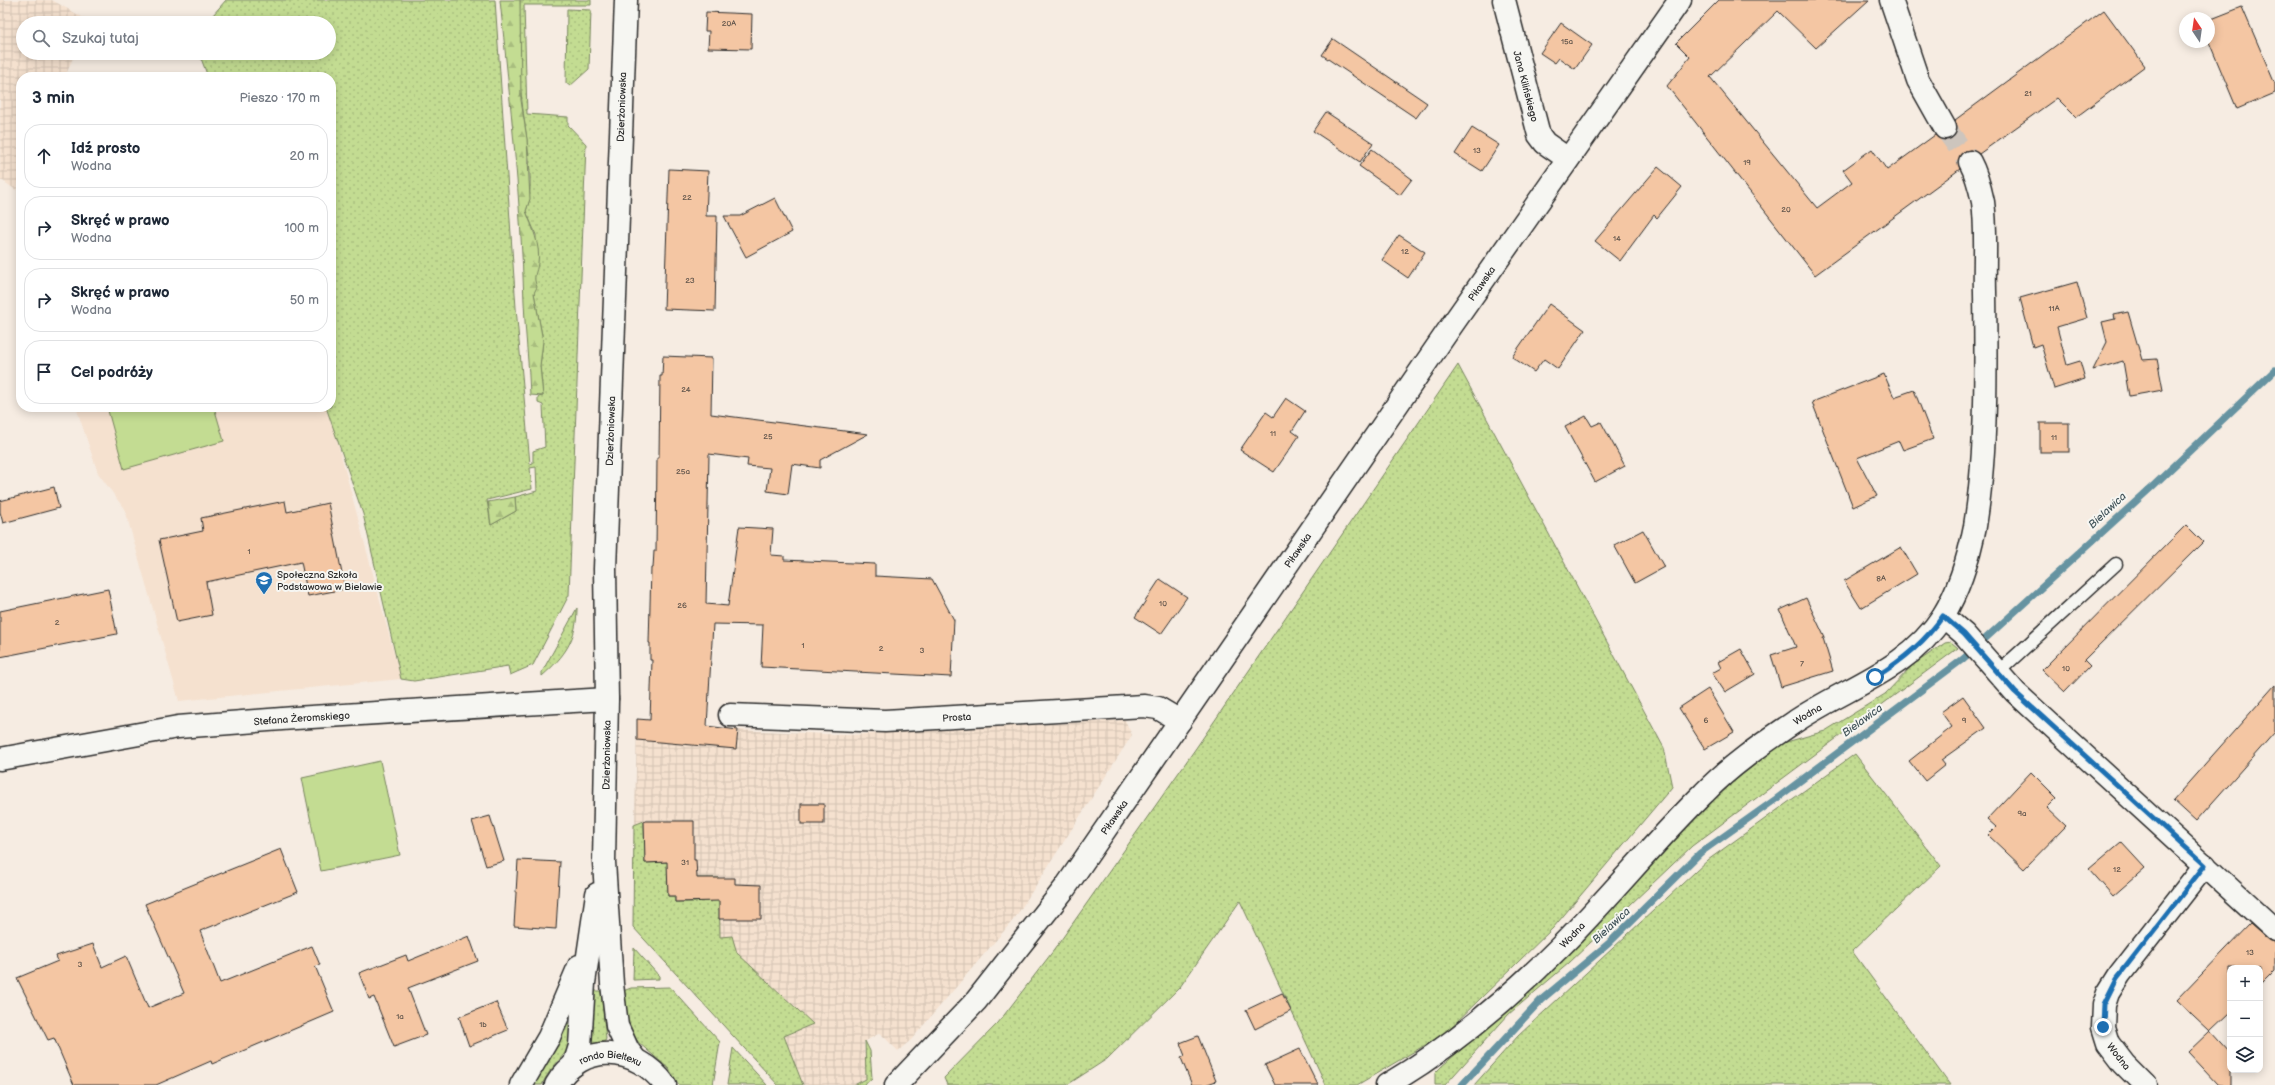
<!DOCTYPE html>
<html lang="pl">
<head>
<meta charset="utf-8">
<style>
  body { margin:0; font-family:"Balsamiq Sans",sans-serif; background:#f6f6f7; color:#1f2937 }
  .controls { position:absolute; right:12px; bottom:12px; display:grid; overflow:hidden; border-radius:8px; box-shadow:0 2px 10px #0003 }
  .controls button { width:36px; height:36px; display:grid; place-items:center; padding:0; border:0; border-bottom:1px solid #e0e1e3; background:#fff; color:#1f2937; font:20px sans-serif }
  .compass { position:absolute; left:2179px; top:12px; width:36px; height:36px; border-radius:50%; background:#fff; box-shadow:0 2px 10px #0003; rotate:347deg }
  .stop { position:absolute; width:12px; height:12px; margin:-9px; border:3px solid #1f6fb2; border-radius:50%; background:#fff }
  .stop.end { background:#1f6fb2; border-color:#fff; box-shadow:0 1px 4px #0008 }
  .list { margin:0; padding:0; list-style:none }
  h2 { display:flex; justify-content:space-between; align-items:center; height:52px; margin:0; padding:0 16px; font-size:17px }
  h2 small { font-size:13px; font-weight:400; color:#747a83 }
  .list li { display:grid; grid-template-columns:26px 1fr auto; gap:12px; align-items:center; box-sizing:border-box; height:64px; margin:0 8px 8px; padding:0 8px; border:1px solid #e0e1e3; border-radius:16px }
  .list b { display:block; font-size:15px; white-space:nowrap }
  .list p { margin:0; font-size:13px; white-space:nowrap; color:#747a83 }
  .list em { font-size:13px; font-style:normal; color:#747a83 }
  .icon { flex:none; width:22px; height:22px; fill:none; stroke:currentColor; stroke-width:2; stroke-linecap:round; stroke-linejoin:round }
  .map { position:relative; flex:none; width:2275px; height:1085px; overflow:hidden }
  .search { position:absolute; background:#fff; box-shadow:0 2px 10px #0003; left:16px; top:16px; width:320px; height:44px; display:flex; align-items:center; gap:10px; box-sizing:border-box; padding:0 14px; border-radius:22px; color:#747a83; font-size:15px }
  .panel { position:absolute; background:#fff; box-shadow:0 2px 10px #0003; left:16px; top:72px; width:320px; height:340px; border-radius:16px }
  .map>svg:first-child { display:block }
  .built { fill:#f5e1cf }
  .industrial { fill:url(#industrial-grid) }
  .grass { fill:url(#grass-dots); stroke:#77845e; fill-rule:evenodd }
  .forest { fill:url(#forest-firs); stroke:#77845e }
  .park { fill:#c3dc92; stroke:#77845e }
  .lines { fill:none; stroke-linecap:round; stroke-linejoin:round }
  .stream { stroke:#6693a1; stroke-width:7 }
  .building { fill:#f4c6a3; stroke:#2b2b2b }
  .street-tunnel { stroke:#cdc5bd; stroke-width:22; stroke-dasharray:22 11; stroke-linecap:butt }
  .lane-casing { stroke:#2b2b2b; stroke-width:15 }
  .street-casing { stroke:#2b2b2b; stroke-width:25 }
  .secondary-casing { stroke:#2b2b2b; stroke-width:25 }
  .lane { stroke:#f6f6f2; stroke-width:12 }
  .street { stroke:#f6f6f2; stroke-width:22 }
  .secondary { stroke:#f6f6f2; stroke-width:22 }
  .route { stroke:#1f6fb2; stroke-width:5 }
  .labels { text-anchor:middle; stroke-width:4; stroke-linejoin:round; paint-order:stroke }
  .number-label { font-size:8px; fill:#5d5249 }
  .street-label { font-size:10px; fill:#2b2b2b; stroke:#f6f6f2 }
  .poi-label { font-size:10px; fill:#2b2b2b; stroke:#f6f6f2; text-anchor:start }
  .water-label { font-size:11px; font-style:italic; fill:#44565c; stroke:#f6f6f2 }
</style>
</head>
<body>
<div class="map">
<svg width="2275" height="1085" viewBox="0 0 2275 1085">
  <defs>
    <pattern id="industrial-grid" width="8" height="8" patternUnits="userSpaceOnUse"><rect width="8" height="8" fill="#f5e1cf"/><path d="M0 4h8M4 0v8" fill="none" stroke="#d2c1b2"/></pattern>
    <pattern id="grass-dots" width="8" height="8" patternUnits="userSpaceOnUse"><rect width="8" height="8" fill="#c3dc92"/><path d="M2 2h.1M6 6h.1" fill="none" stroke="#a8bd7e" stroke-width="1.8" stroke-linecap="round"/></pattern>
    <pattern id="forest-firs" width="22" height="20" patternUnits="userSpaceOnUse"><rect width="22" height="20" fill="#c3dc92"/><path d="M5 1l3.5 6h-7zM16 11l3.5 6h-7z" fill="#a8bd7e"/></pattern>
  </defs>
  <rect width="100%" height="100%" fill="#f6ece2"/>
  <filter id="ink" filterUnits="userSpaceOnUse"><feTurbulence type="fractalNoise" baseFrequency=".025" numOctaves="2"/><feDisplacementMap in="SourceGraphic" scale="8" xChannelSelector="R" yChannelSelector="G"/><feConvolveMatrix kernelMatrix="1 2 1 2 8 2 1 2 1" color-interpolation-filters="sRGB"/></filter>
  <g filter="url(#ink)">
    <path class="built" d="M 76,407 L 326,407 L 337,440 L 401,679 L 179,701 L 125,510 L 98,473 Z"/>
    <g class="industrial">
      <path d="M 0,0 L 52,0 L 89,21 L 89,23 L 23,23 L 23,53 L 75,53 L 65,77 L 21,77 L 21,178 L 16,190 L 0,179 Z"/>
      <path d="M 637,719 L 738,730 L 847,735 L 1125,720 L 1132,735 L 1015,918 L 911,1040 L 898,1051 L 880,1033 L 864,1042 L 866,1079 L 854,1085 L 803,1085 L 784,1036 L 813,1024 L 737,953 L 732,943 L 720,937 L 633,918 Z"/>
    </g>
    <g class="grass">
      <path d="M 226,0 L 495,0 L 516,308 L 530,464 L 533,463 L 533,451 L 545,447 L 543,405 L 538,403 L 538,397 L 543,396 L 540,366 L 543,341 L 534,293 L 536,235 L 526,211 C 536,186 525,130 522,102 C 518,73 518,29 520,0 L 591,0 L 591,5 L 524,5 L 527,114 L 568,117 L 568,125 L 586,144 L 569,595 L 533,665 L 510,675 L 508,666 L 414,681 L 401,679 L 363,514 L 326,407 L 331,407 L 331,77 L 208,77 L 199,53 L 329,53 L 329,23 L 206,23 ZM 536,467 L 537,491 L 515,497 L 516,511 L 491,525 L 487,500 L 532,489 L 530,468 Z"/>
      <path d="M 567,9 L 591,10 L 589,69 L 570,86 L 566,83 Z"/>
      <path d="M 1458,365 L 1664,748 L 1672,787 L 1553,928 L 1444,1034 L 1357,1085 L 1326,1085 L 1240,901 L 1180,987 L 1107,1059 L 1067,1085 L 947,1085 L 944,1078 L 998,1023 L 1054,950 L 1196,748 Z"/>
      <path d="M 577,608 C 577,639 565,656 542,676 L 542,672 Z"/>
      <path d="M 1951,642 L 1958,648 L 1692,846 L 1569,963 L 1509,1014 L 1445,1085 L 1435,1085 L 1435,1073 L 1442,1066 L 1540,982 L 1693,820 L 1734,781 L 1783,743 L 1825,731 L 1885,694 L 1913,665 L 1945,643 Z"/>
      <path d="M 1855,754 L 1941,866 L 1852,951 L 1950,1085 L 1474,1085 L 1518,1036 L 1708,860 Z"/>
      <path d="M 644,821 L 645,863 L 674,862 L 668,876 L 668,896 L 675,896 L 675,902 L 697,902 L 697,878 L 719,878 L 720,937 L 732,936 L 737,953 L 813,1024 L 784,1036 L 803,1085 L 778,1085 L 633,927 L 634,825 Z"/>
      <path d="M 634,948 L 659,976 L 659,979 L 633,980 Z"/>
      <path d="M 670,987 L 720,1042 L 713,1085 L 679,1085 L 669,1069 L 639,1043 L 631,1032 L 627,1024 L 623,991 L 631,988 Z"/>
      <path d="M 590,991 L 601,991 L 606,1039 L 605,1041 L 591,1044 Z"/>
      <path d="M 573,1015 C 579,1053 554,1057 542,1085 L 533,1085 L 551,1057 Z"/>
      <path d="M 865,1041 L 870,1051 L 872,1078 L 864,1085 L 854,1085 L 866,1079 Z"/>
      <path d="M 733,1048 L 767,1085 L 727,1085 Z"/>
    </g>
    <g class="forest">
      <path d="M 500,0 L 520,0 L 521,100 L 527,139 L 530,199 L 526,211 C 532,227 541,246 538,263 C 537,273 532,276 537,287 L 534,293 L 543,341 L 540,366 L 543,396 L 530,395 C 529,364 525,333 524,302 C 521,201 510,100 500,0 Z"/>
      <path d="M 515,497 L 516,511 L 491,525 L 488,502 Z"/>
    </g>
    <g class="park">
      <path d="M 107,407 L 214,407 L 224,441 L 124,469 Z"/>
      <path d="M 380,761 L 400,855 L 321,871 L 302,778 Z"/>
    </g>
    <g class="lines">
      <path class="stream" d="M 1462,1085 L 1541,1000 L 1608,944 L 1700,853 L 1776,799 L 1963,659 L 2154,485 L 2275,370"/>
    </g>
    <g class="building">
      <path d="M 1719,0 L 1869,0 L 1816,48 L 1778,11 L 1710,77 L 1817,208 L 1852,182 L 1843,170 L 1872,149 L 1887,170 L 1935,135 L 1944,140 L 1951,139 L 1957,129 L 1955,120 L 2104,10 L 2145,66 L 2076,117 L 2057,98 L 1979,154 L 1971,150 L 1964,151 L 1958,161 L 1960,169 L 1815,275 L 1667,86 L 1690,57 L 1676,43 Z"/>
      <path d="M 2242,7 L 2275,84 L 2275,93 L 2237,109 L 2209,42 L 2209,20 Z"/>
      <path d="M 706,12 L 752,14 L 751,49 L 708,48 L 709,31 L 705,31 Z"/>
      <path d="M 1561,23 L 1592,45 L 1575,69 L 1559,58 L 1555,63 L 1540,53 Z"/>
      <path d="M 1333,39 L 1427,103 L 1416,118 L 1322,55 Z"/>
      <path d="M 1326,112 L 1373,143 L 1360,162 L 1313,131 Z"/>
      <path d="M 1472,128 L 1499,145 L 1482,171 L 1455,154 Z"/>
      <path d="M 1372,149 L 1412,179 L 1400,195 L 1359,166 Z"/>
      <path d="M 1658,167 L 1682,187 L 1657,218 L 1654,215 L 1620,261 L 1595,241 Z"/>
      <path d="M 669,169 L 708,171 L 706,216 L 717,216 L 715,311 L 664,309 Z"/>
      <path d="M 775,198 L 792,232 L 746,257 L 724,216 L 740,216 Z"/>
      <path d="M 1399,235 L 1425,252 L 1408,278 L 1382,260 Z"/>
      <path d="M 2077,282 L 2087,318 L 2057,327 L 2067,365 L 2080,361 L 2085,379 L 2054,389 L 2041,344 L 2033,347 L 2020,298 Z"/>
      <path d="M 1549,304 L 1585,330 L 1558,369 L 1544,359 L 1534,372 L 1512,357 Z"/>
      <path d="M 2128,312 L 2142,360 L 2157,359 L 2163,390 L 2129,396 L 2123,361 L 2093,370 L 2107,342 L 2102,322 L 2115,319 L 2114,315 Z"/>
      <path d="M 663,356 L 712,358 L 711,414 L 868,434 L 820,460 L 820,468 L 792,464 L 788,494 L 767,491 L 770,468 L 747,466 L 748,459 L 709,454 L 706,604 L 728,606 L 739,527 L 773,529 L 771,555 L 784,556 L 784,560 L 875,564 L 875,576 L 932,579 L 954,620 L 951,677 L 761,667 L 763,625 L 713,624 L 707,726 L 738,730 L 736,749 L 637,740 L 637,719 L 650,720 L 652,660 L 650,660 L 650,643 L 649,643 L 651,568 L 653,568 L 654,551 L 656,551 L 657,458 L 659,458 L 660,376 L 662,376 Z"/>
      <path d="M 1884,374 L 1894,397 L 1914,390 L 1933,439 L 1903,450 L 1899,441 L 1857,458 L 1877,496 L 1853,507 L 1812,402 Z"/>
      <path d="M 1286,398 L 1305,411 L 1292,431 L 1299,436 L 1274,472 L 1240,450 L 1266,412 L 1273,417 Z"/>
      <path d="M 1586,416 L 1592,426 L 1601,422 L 1625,466 L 1595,482 L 1565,427 Z"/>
      <rect x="2040" y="423" width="29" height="29"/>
      <path d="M 54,487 L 59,508 L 3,523 L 0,512 L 0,501 Z"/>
      <path d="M 285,501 L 287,512 L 328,503 L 345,589 L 308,596 L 301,562 L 206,582 L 212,615 L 177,622 L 159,540 L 203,531 L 201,518 Z"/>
      <path d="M 2186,525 L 2203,542 L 2084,660 L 2090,666 L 2065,692 L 2042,670 Z"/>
      <path d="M 1643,530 L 1664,567 L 1635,583 L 1614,545 Z"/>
      <path d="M 1901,547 L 1917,574 L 1861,608 L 1844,581 Z"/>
      <path d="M 1160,579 L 1187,597 L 1161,634 L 1135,617 Z"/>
      <path d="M 108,589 L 117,634 L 0,657 L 0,611 Z"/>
      <path d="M 1806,598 L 1825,638 L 1823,638 L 1833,671 L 1781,687 L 1771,655 L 1796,647 L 1780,610 Z"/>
      <path d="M 1741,649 L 1755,674 L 1725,692 L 1712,673 L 1721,668 L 1718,662 Z"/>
      <path d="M 2275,685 L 2275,732 L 2196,821 L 2173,800 Z"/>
      <path d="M 1708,689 L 1734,732 L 1705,749 L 1679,708 Z"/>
      <path d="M 1963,696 L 1986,728 L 1941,760 L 1945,765 L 1925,781 L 1909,761 L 1952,727 L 1941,712 Z"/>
      <path d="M 2031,772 L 2057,798 L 2047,808 L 2066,826 L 2024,869 L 1988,835 L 1996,827 L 1987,819 Z"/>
      <rect x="801" y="804" width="23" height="20"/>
      <path d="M 490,816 L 504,861 L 486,866 L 472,821 Z"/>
      <path d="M 644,821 L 694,821 L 694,860 L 696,860 L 697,878 L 735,878 L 735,884 L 761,885 L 761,919 L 719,919 L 719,901 L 675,902 L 675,896 L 668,896 L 667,862 L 645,863 Z"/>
      <path d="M 2121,842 L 2145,868 L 2113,896 L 2089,869 Z"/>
      <path d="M 281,849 L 298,892 L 200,931 L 220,983 L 312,946 L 320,965 L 315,966 L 334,1012 L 212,1064 L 211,1061 L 156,1085 L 74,1085 L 54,1038 L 48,1040 L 17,978 L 58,961 L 56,956 L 93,944 L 102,967 L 126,956 L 148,1008 L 184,993 L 145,904 Z"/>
      <path d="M 518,860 L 560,862 L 556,929 L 514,926 Z"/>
      <path d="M 2250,924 L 2267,939 L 2275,942 L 2275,970 L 2261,984 L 2260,968 L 2230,968 L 2230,1012 L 2210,1031 L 2177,1000 Z"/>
      <path d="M 469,936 L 478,961 L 408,988 L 426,1035 L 394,1047 L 374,997 L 369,999 L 359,973 L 406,955 L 408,961 Z"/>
      <path d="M 1282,993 L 1291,1011 L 1255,1029 L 1246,1010 Z"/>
      <path d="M 496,1002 L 508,1030 L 469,1046 L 459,1017 Z"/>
      <path d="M 2210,1031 L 2230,1053 L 2230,1085 L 2219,1085 L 2188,1052 Z"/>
      <path d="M 1198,1036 L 1216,1081 L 1205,1085 L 1192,1085 L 1181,1058 L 1185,1056 L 1180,1043 Z"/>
      <path d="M 1300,1049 L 1318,1085 L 1275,1085 L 1265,1065 Z"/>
    </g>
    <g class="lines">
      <path class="street-tunnel" d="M 1945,128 L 1970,162"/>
      <g class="lane-casing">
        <path id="lane" d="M 1997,673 L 2116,564"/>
      </g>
      <g class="street-casing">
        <g id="street">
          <path id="s1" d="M 1504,0 L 1539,135 L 1545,143 L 1568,159"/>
          <path d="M 1891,0 L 1918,80 L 1945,128"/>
          <path d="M 1943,616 L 1964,634 L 2015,692 L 2275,930"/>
          <path id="s2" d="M 730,715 L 885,721 L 1144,706 L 1158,708 L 1180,721"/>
          <path id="s3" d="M 1387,1085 C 1450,1048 1508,999 1560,947 C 1610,897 1654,842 1704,793 C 1730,766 1762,744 1793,723 C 1845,687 1908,671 1943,616 C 1960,588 1969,557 1975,526 C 1987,452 1986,367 1985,292 C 1984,262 1987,230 1983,202 C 1980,188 1976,173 1970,162"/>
          <path d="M 2145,1085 L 2124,1064 L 2108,1043 L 2103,1027 L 2104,1005 L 2108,993 L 2120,974 L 2205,865"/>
        </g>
      </g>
      <g class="secondary-casing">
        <g id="secondary">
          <path d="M 626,0 L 605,569 L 607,699 L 604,862 L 612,984 L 617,1026 L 628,1050 L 635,1059"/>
          <path id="s4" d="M 0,759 L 178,727 L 295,718 L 607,699"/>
          <path d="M 574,1065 L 580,1046 L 584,983 L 597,894"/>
          <path d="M 521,1085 L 549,1037 L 579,966"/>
          <path id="s5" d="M 556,1085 C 582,1041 637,1046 665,1085"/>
          <path id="s6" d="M 896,1085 L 976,1001 L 1065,888 L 1452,325 L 1680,0"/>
        </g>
      </g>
      <use href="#lane" class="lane"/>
      <use href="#street" class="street"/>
      <use href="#secondary" class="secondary"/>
    </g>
  </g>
  <g class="lines" filter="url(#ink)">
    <path class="route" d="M 1875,677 C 1902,661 1925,642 1943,616 L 1964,634 L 2015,692 L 2205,865 L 2117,978 L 2104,1004 L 2103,1027"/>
  </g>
  <defs>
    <g id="school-pin" transform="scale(0.9)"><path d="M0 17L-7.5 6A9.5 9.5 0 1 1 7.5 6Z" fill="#1f6fb2" stroke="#f6f6f2"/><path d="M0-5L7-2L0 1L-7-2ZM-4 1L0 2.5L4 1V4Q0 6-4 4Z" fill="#fff"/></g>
  </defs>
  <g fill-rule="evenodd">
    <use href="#school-pin" x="264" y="580"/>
  </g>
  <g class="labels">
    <g class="number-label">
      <text x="729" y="26">20A</text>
      <text x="1567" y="44">15a</text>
      <text x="2028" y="96">21</text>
      <text x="1477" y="153">13</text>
      <text x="1747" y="165">19</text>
      <text x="687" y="200">22</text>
      <text x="1786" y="212">20</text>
      <text x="1617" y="241">14</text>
      <text x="1405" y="254">12</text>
      <text x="690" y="283">23</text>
      <text x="2054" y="311">11A</text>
      <text x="686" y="392">24</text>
      <text x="1273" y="436">11</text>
      <text x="768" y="439">25</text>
      <text x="2054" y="440">11</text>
      <text x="683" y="474">25a</text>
      <text x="249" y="554">1</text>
      <text x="1881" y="581">8A</text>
      <text x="1163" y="606">10</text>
      <text x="682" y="608">26</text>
      <text x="57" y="625">2</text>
      <text x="803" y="648">1</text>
      <text x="881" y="651">2</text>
      <text x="922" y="653">3</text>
      <text x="1802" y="666">7</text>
      <text x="2066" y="671">10</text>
      <text x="1706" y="723">6</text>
      <text x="1964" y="723">9</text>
      <text x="2022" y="816">9a</text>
      <text x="685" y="865">31</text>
      <text x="2117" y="872">12</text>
      <text x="2250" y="955">13</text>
      <text x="80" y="967">3</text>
      <text x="400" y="1019">1a</text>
      <text x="483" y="1027">1b</text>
    </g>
    <g class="street-label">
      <text dy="4" stroke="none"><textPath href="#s1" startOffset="89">Jana Kilińskiego</textPath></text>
      <text transform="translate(621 107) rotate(-88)" y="4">Dzierżoniowska</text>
      <text dy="4" stroke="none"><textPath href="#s6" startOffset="994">Piławska</textPath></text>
      <text transform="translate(610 431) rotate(-88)" y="4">Dzierżoniowska</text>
      <text dy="4" stroke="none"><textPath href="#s6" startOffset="670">Piławska</textPath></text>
      <text dy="4" stroke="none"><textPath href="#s3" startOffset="563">Wodna</textPath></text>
      <text dy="4" stroke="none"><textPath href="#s2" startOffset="227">Prosta</textPath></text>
      <text dy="4" stroke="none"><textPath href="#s4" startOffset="305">Stefana Żeromskiego</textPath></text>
      <text transform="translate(606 755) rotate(-89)" y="4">Dzierżoniowska</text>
      <text dy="4" stroke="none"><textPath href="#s6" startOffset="346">Piławska</textPath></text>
      <text dy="4" stroke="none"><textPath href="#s3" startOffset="239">Wodna</textPath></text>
      <text transform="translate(2119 1056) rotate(52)" y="4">Wodna</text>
      <text dy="4" stroke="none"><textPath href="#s5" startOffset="66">rondo Bieltexu</textPath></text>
    </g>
    <g class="poi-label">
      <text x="277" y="578">Społeczna Szkoła<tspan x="277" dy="12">Podstawowa w Bielawie</tspan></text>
    </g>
    <g class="water-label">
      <text transform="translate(2107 510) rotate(-43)" y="4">Bielawica</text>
      <text transform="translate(1862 720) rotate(-36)" y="4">Bielawica</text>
      <text transform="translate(1611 925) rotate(-43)" y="4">Bielawica</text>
    </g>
  </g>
</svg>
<div class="controls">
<button>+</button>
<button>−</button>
<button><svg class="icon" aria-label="layers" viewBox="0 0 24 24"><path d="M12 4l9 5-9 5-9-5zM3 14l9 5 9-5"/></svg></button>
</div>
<svg class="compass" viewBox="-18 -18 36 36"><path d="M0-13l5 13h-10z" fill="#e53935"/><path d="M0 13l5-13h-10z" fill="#747a83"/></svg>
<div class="stop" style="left:1875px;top:677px"></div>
<div class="stop end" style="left:2103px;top:1027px"></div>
<div class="search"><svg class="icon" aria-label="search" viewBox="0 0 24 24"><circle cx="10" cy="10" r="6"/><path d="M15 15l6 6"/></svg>Szukaj tutaj</div>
<section class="panel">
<h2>3 min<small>Pieszo · 170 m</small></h2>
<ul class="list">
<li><svg class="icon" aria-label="ahead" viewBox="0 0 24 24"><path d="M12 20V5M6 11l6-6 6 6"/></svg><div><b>Idź prosto</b><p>Wodna</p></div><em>20 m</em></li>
<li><svg class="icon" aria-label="right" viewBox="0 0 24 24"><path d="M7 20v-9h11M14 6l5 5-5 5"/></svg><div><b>Skręć w prawo</b><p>Wodna</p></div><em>100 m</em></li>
<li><svg class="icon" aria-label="right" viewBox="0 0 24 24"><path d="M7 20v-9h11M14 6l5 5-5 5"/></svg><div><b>Skręć w prawo</b><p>Wodna</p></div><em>50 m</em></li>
<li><svg class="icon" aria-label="arrive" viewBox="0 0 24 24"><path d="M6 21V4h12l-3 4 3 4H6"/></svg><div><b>Cel podróży</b></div></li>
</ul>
</section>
</div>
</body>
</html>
